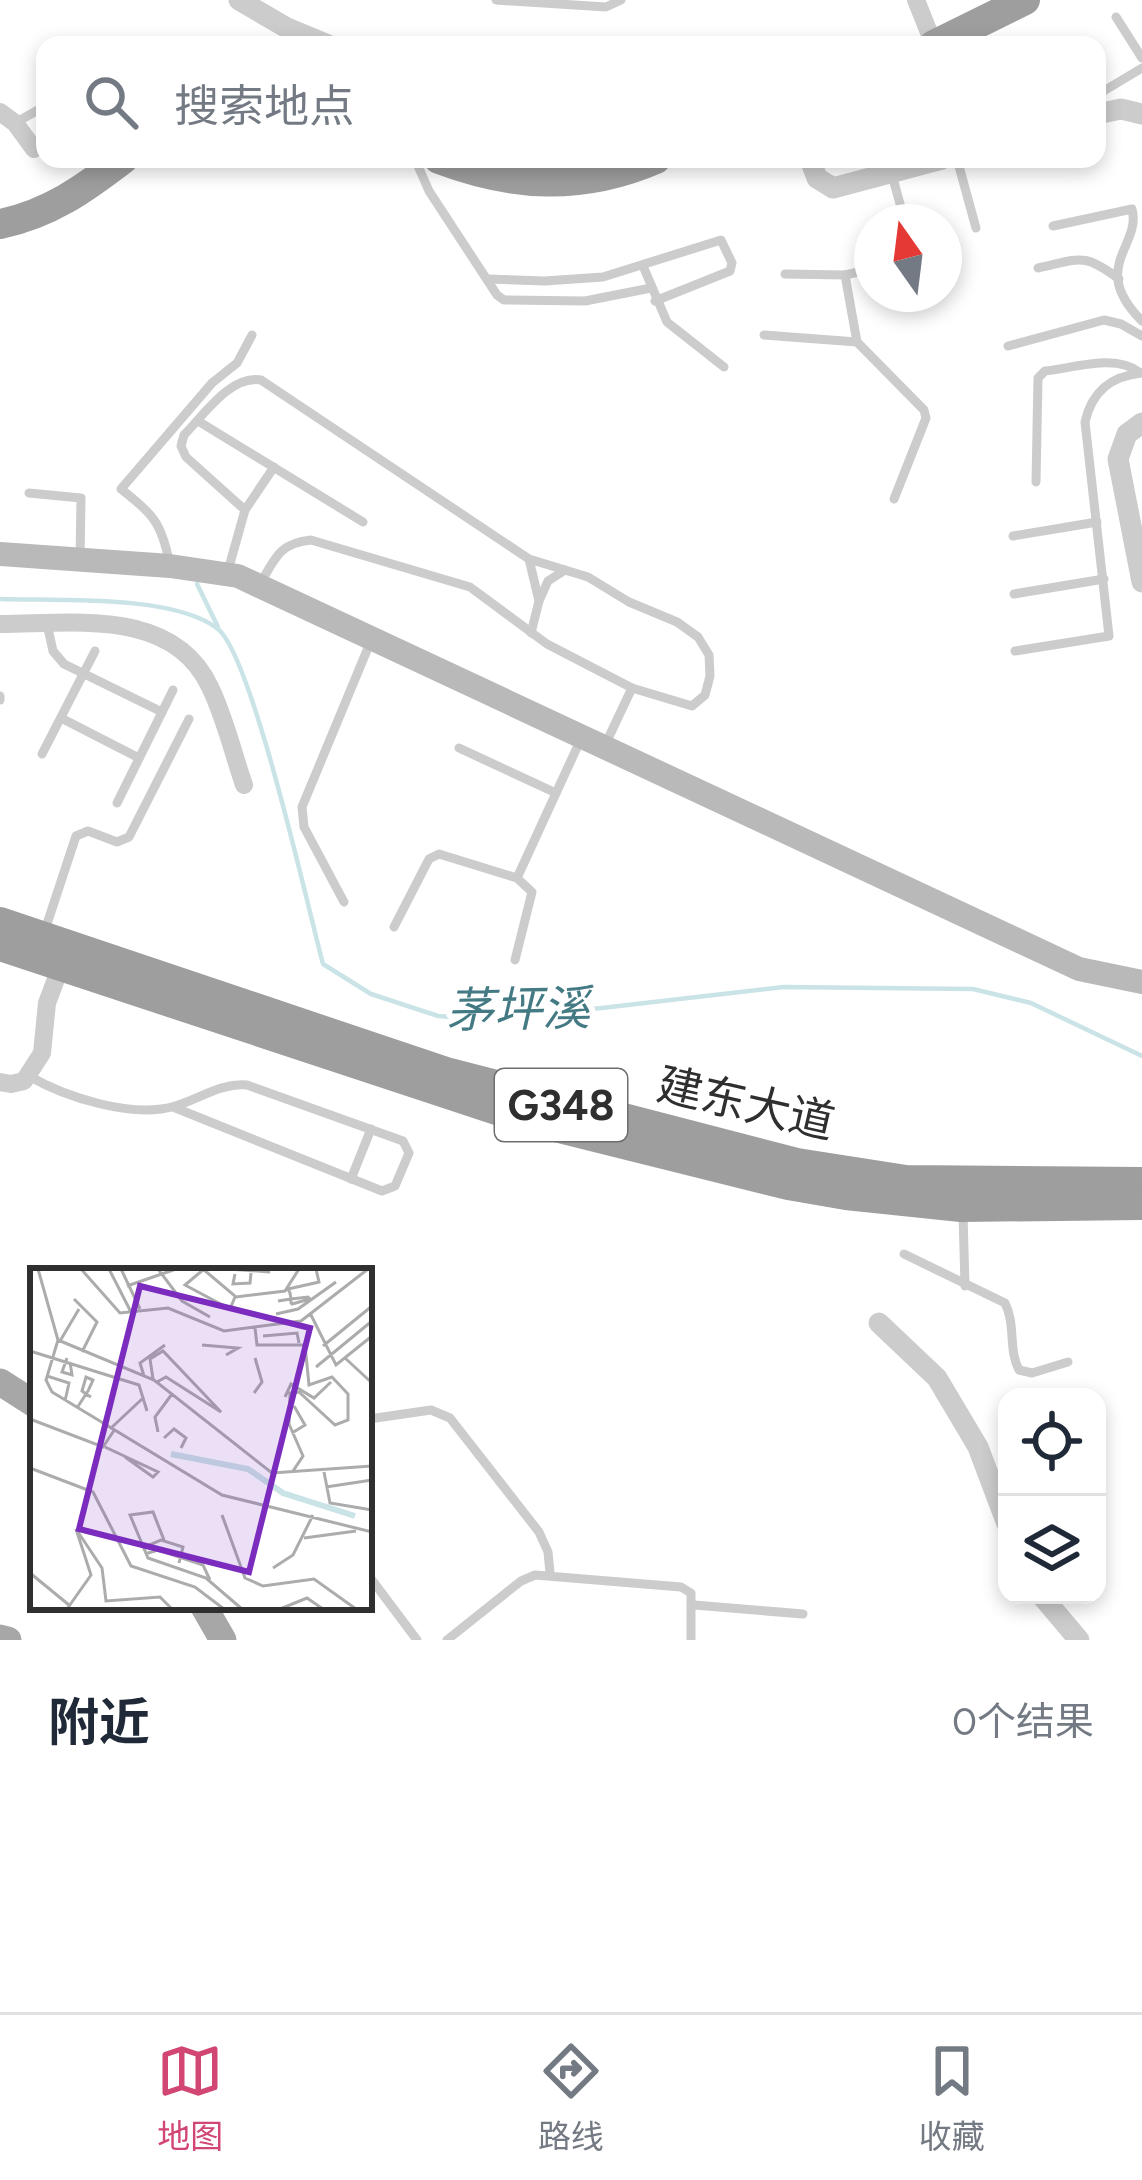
<!DOCTYPE html>
<html lang="zh">
<head>
<meta charset="utf-8">
<style>
  body { margin:0; font-family:Figtree,"Noto Sans SC",sans-serif; background:#f6f6f7; color:#1f2937 }
  .controls { position:absolute; right:36px; bottom:36px; display:grid; overflow:hidden; border-radius:24px; box-shadow:0 6px 18px #0003 }
  .controls button { width:108px; height:108px; display:grid; place-items:center; padding:0; border:0; border-bottom:3px solid #e0e1e3; background:#fff; color:#1f2937; font:60px sans-serif }
  .compass { position:absolute; left:854px; top:204px; width:108px; height:108px; border-radius:50%; background:#fff; box-shadow:0 6px 18px #0003; rotate:346deg }
  .list { margin:0; padding:0; list-style:none }
  h2 { display:flex; justify-content:space-between; align-items:center; height:156px; margin:0; padding:0 48px; font-size:51px }
  h2 small { font-size:39px; font-weight:400; color:#747a83 }
  .icon { flex:none; width:66px; height:66px; fill:none; stroke:currentColor; stroke-width:2; stroke-linecap:round; stroke-linejoin:round }
  .map { position:relative; flex:none; width:1142px; height:1640px; overflow:hidden }
  .search { position:absolute; background:#fff; box-shadow:0 6px 18px #0003; left:36px; right:36px; top:36px; height:132px; display:flex; align-items:center; gap:30px; box-sizing:border-box; padding:0 42px; border-radius:24px; color:#747a83; font-size:45px }
  .sheet { height:372px; background:#fff }
  nav { display:flex; justify-content:space-around; align-items:center; box-sizing:border-box; height:168px; border-top:3px solid #e0e1e3; background:#fff; font-size:33px; color:#747a83 }
  nav a { display:grid; justify-items:center; gap:6px }
  nav .on { color:#d24673 }
  .map>svg:first-child { display:block }
  .lines { fill:none; stroke-linecap:round; stroke-linejoin:round }
  .stream { stroke:#cae3e6; stroke-width:4.5 }
  .service { stroke:#ccc; stroke-width:9 }
  .minor { stroke:#ccc; stroke-width:18 }
  .tertiary { stroke:#ccc; stroke-width:21 }
  .secondary { stroke:#b9b9b9; stroke-width:24 }
  .primary { stroke:#a7a7a7; stroke-width:27 }
  .trunk { stroke:#9e9e9e; stroke-width:30 }
  .labels { text-anchor:middle; stroke-width:12; stroke-linejoin:round; paint-order:stroke }
  .shield { fill:#fff; stroke:#6d6d6d; stroke-width:3 }
  .shield-label { font-size:42px; font-weight:bold; fill:#2f2f2f }
  .street-label { font-size:45px; fill:#2f2f2f; stroke:#fff }
  .water-label { font-size:48px; font-style:italic; fill:#437a83; stroke:#fff }
  .inset-river { fill:none; stroke:#cae3e6; stroke-width:6 }
  .inset-road { fill:none; stroke:#acacac; stroke-width:3 }
  .view { fill:#7b2cbf; fill-opacity:0.15; stroke:#7b2cbf; stroke-width:6 }
  .inset-edge { fill:none; stroke:#2f2f2f; stroke-width:6 }
</style>
</head>
<body>
<div class="map">
<svg width="1142" height="1640" viewBox="0 0 1142 1640">
  <rect width="100%" height="100%" fill="#fff"/>
  <g class="lines">
    <g class="stream">
      <path d="M 197,584 L 218,627"/>
      <path d="M 0,599 C 56,601 174,594 218,629 C 252,656 308,908 323,964 L 371,994 L 438,1016 L 498,1020 L 784,987 L 973,989 L 1031,1003 L 1142,1056"/>
    </g>
    <g class="service">
      <path d="M 496,0 L 606,7 L 621,0"/>
      <path d="M 1116,17 L 1142,58"/>
      <path d="M 1097,95 L 1142,68"/>
      <path d="M 15,123 L 45,106"/>
      <path d="M 415,159 L 429,191 L 497,295 L 504,300 L 585,301 L 651,288"/>
      <path d="M 957,159 L 976,228"/>
      <path d="M 892,175 L 905,222"/>
      <path d="M 1053,226 L 1132,209 C 1142,246 1088,267 1142,321"/>
      <path d="M 944,247 L 950,245"/>
      <path d="M 643,266 L 667,322 L 724,367"/>
      <path d="M 1038,268 C 1080,259 1083,252 1119,279"/>
      <path d="M 785,274 L 845,275 L 872,269"/>
      <path d="M 845,275 L 857,342 L 924,410 L 926,418 L 894,499"/>
      <path d="M 488,279 L 545,281 L 603,277 L 721,240 L 732,263 L 730,271 L 655,301"/>
      <path d="M 764,335 L 857,342"/>
      <path d="M 1008,346 L 1104,320 L 1121,324 L 1142,336"/>
      <path d="M 198,421 L 363,522"/>
      <path d="M 1036,482 L 1038,378 L 1045,371 C 1074,368 1117,353 1140,373"/>
      <path d="M 29,493 L 81,498 L 80,560"/>
      <path d="M 245,510 L 274,467"/>
      <path d="M 1013,536 L 1097,522"/>
      <path d="M 529,559 L 539,601 L 531,633"/>
      <path d="M 169,561 C 161,521 152,514 121,489 L 212,383 L 237,363 L 252,335"/>
      <path d="M 227,574 L 245,510 L 186,457 L 181,446 L 184,435 C 204,415 230,375 261,380 L 529,559 L 588,577 L 629,602 L 677,622 L 698,637 L 709,655 L 710,676 L 705,695 L 692,706 L 632,688 L 547,644 L 470,587 L 311,540 C 279,543 275,559 260,584"/>
      <path d="M 1014,594 L 1104,579"/>
      <path d="M 539,601 L 548,581 L 565,570"/>
      <path d="M 47,624 L 53,651 L 64,664 L 162,712"/>
      <path d="M 1015,651 L 1109,636 L 1085,422 C 1092,391 1111,376 1142,373"/>
      <path d="M 0,696 L 0,700"/>
      <path d="M 61,718 L 139,758"/>
      <path d="M 606,743 L 632,688"/>
      <path d="M 459,748 L 556,793"/>
      <path d="M 42,754 L 95,651"/>
      <path d="M 117,803 L 173,690"/>
      <path d="M 517,878 L 580,741"/>
      <path d="M 344,902 L 304,827 L 302,807 L 370,643"/>
      <path d="M 394,927 L 429,859 L 439,854 L 517,878 L 532,892 L 515,960"/>
      <path d="M 45,930 L 76,836 L 88,831 L 117,842 L 129,837 L 189,719"/>
      <path d="M 29,1076 C 65,1097 133,1119 175,1106 C 200,1099 219,1083 247,1085 L 403,1141 L 409,1153 L 395,1186 L 382,1191 L 173,1107"/>
      <path d="M 351,1179 L 371,1129"/>
      <path d="M 963,1214 L 965,1286"/>
      <path d="M 904,1254 L 1005,1303 C 1016,1325 1008,1349 1019,1370 L 1032,1373 L 1068,1362"/>
      <path d="M 369,1419 L 431,1410 L 450,1418 L 539,1532 L 548,1552 L 550,1573"/>
      <path d="M 369,1576 L 417,1640"/>
      <path d="M 694,1605 L 803,1614"/>
      <path d="M 447,1640 L 521,1581 L 535,1575 L 681,1587 L 691,1593 L 691,1640"/>
    </g>
    <g class="minor">
      <path d="M 916,0 L 934,45"/>
      <path d="M 0,112 L 15,123 L 34,149"/>
      <path d="M 0,624 C 72,624 173,607 210,687 C 225,718 233,753 244,785"/>
      <path d="M 0,1082 L 11,1084 L 24,1081 L 42,1053 L 47,1003 L 64,958"/>
    </g>
    <g class="tertiary">
      <path d="M 239,0 L 287,28 L 328,45"/>
      <path d="M 1097,114 L 1121,109 L 1142,114"/>
      <path d="M 810,159 L 817,178 L 833,188 L 942,159"/>
      <path d="M 1142,423 L 1127,434 L 1118,459 L 1142,582"/>
      <path d="M 879,1323 L 937,1378 L 978,1447 L 1007,1524"/>
      <path d="M 1041,1595 L 1079,1640"/>
    </g>
    <path class="secondary" d="M 0,554 L 170,566 L 238,576 L 1079,969 L 1142,982"/>
    <g class="primary">
      <path d="M 0,1382 L 33,1403"/>
      <path d="M 204,1607 L 223,1640"/>
      <path d="M 0,1638 L 8,1640"/>
    </g>
    <g class="trunk">
      <path d="M 934,45 L 1025,0"/>
      <path d="M 439,159 C 513,187 582,191 656,159"/>
      <path d="M 518,159 L 581,159"/>
      <path d="M 0,224 C 49,214 84,189 123,159"/>
      <path d="M 0,922 L 446,1072 L 797,1163 L 906,1180 L 1142,1182"/>
      <path d="M 0,946 L 527,1120 L 788,1185 L 846,1195 L 961,1207 L 1142,1205"/>
    </g>
  </g>
  <g class="labels">
    <rect class="shield" x="495" y="1069" width="132" height="72" rx="9"/>
    <g class="shield-label">
      <text x="561" y="1120">G348</text>
    </g>
    <g class="street-label">
      <text transform="translate(746 1103) rotate(13)" y="16">建东大道</text>
    </g>
    <g class="water-label">
      <text transform="translate(518 1009) rotate(-1)" y="17">茅坪溪</text>
    </g>
  </g>
  <g transform="translate(30 1268)">
    <rect width="342" height="342" fill="#fff"/>
    <path class="inset-river" d="M 141,186 L 218,201 L 253,225 L 325,248"/>
    <path class="inset-road" d="M 8,1 L 28,72 L 16,112 L 22,124 L 192,227 L 342,264M 51,1 L 90,45 L 138,40 L 194,63 L 271,53 L 338,1M 79,1 L 102,46M 91,1 L 110,41M 128,1 L 152,33 L 180,49M 173,1 L 206,29 L 255,23 L 269,1M 174,1 L 155,17 L 200,41 L 205,29M 198,1 L 240,4M 205,6 L 203,16 L 220,15 L 221,5M 97,18 L 146,1M 258,21 L 289,14 L 286,1M 44,31 L 67,54 L 52,84M 248,33 L 261,31 L 278,29 L 280,31 L 262,36 L 261,35 L 261,31 L 260,25 L 258,21M 246,46 L 268,41 L 306,14M 281,47 L 306,97 L 342,68M 225,60 L 227,77 L 275,77 L 279,117 L 302,109 L 318,126 L 318,152 L 305,157 L 269,124 L 260,125 L 259,156 L 273,188 L 263,203M 233,68 L 267,65 L 269,75M 28,72 L 124,112 L 242,205 L 342,198M 30,73 L 49,41M 172,77 L 208,80 L 196,87M 293,78 L 342,38M 0,83 L 109,117 L 117,143M 37,90 L 32,104 L 42,107 L 40,94M 315,90 L 342,115M 286,99 L 342,53M 17,108 L 39,115 L 35,133M 114,108 L 110,95 L 135,77M 123,111 L 120,91 L 133,83 L 191,144 L 136,109 L 127,114M 224,125 L 232,114 L 225,90M 255,129 L 261,116 L 284,130 L 301,114M 47,140 L 56,126 L 58,123 L 63,112 L 56,109 L 52,123 L 56,126 L 61,129M 0,151 L 73,179 L 85,161M 80,161 L 112,131M 128,164 L 125,149 L 142,126M 262,165 L 275,157 L 264,138M 134,170 L 144,161 L 156,170 L 151,180M 75,179 L 128,204 L 123,209 L 95,189M 0,200 L 63,224 L 101,298 L 165,319 L 194,341M 294,204 L 300,235 L 342,242M 296,219 L 342,212M 192,247 L 215,310 L 233,318 L 284,311 L 326,341M 274,270 L 326,263M 134,272 L 123,244 L 100,247 L 118,290 L 176,310 L 212,341M 112,280 L 131,272 L 153,279 L 149,295M 115,286 L 128,282 L 173,297 L 180,312M 243,300 L 263,287 L 283,247M 0,305 L 39,337M 37,341 L 61,307 L 46,261 L 72,300 L 76,333 L 130,329 L 142,341M 250,341 L 277,330 L 293,341"/>
    <path class="view" d="M 110,18 L 280,60 L 219,304 L 49,261 Z"/>
    <rect width="342" height="342" class="inset-edge"/>
  </g>
</svg>
<div class="controls">
<button><svg class="icon" aria-label="locate" viewBox="0 0 24 24"><circle cx="12" cy="12" r="6"/><path d="M12 2v4M12 18v4M2 12h4M18 12h4"/></svg></button>
<button><svg class="icon" aria-label="layers" viewBox="0 0 24 24"><path d="M12 4l9 5-9 5-9-5zM3 14l9 5 9-5"/></svg></button>
</div>
<svg class="compass" viewBox="-18 -18 36 36"><path d="M0-13l5 13h-10z" fill="#e53935"/><path d="M0 13l5-13h-10z" fill="#747a83"/></svg>
<div class="search"><svg class="icon" aria-label="search" viewBox="0 0 24 24"><circle cx="10" cy="10" r="6"/><path d="M15 15l6 6"/></svg>搜索地点</div>
</div>
<section class="sheet">
<h2>附近<small>0个结果</small></h2>
<ul class="list">
</ul>
</section>
<nav>
<a class="on"><svg class="icon" aria-label="map" viewBox="0 0 24 24"><path d="M3 6l6-2 6 2 6-2v14l-6 2-6-2-6 2zM9 4v14M15 6v14"/></svg>地图</a>
<a><svg class="icon" aria-label="directions" viewBox="0 0 24 24"><path d="M12 3l9 9-9 9-9-9zM9 14v-3h6M13 9l2 2-2 2"/></svg>路线</a>
<a><svg class="icon" aria-label="saved" viewBox="0 0 24 24"><path d="M7 4h10v16l-5-4-5 4z"/></svg>收藏</a>
</nav>
</body>
</html>
